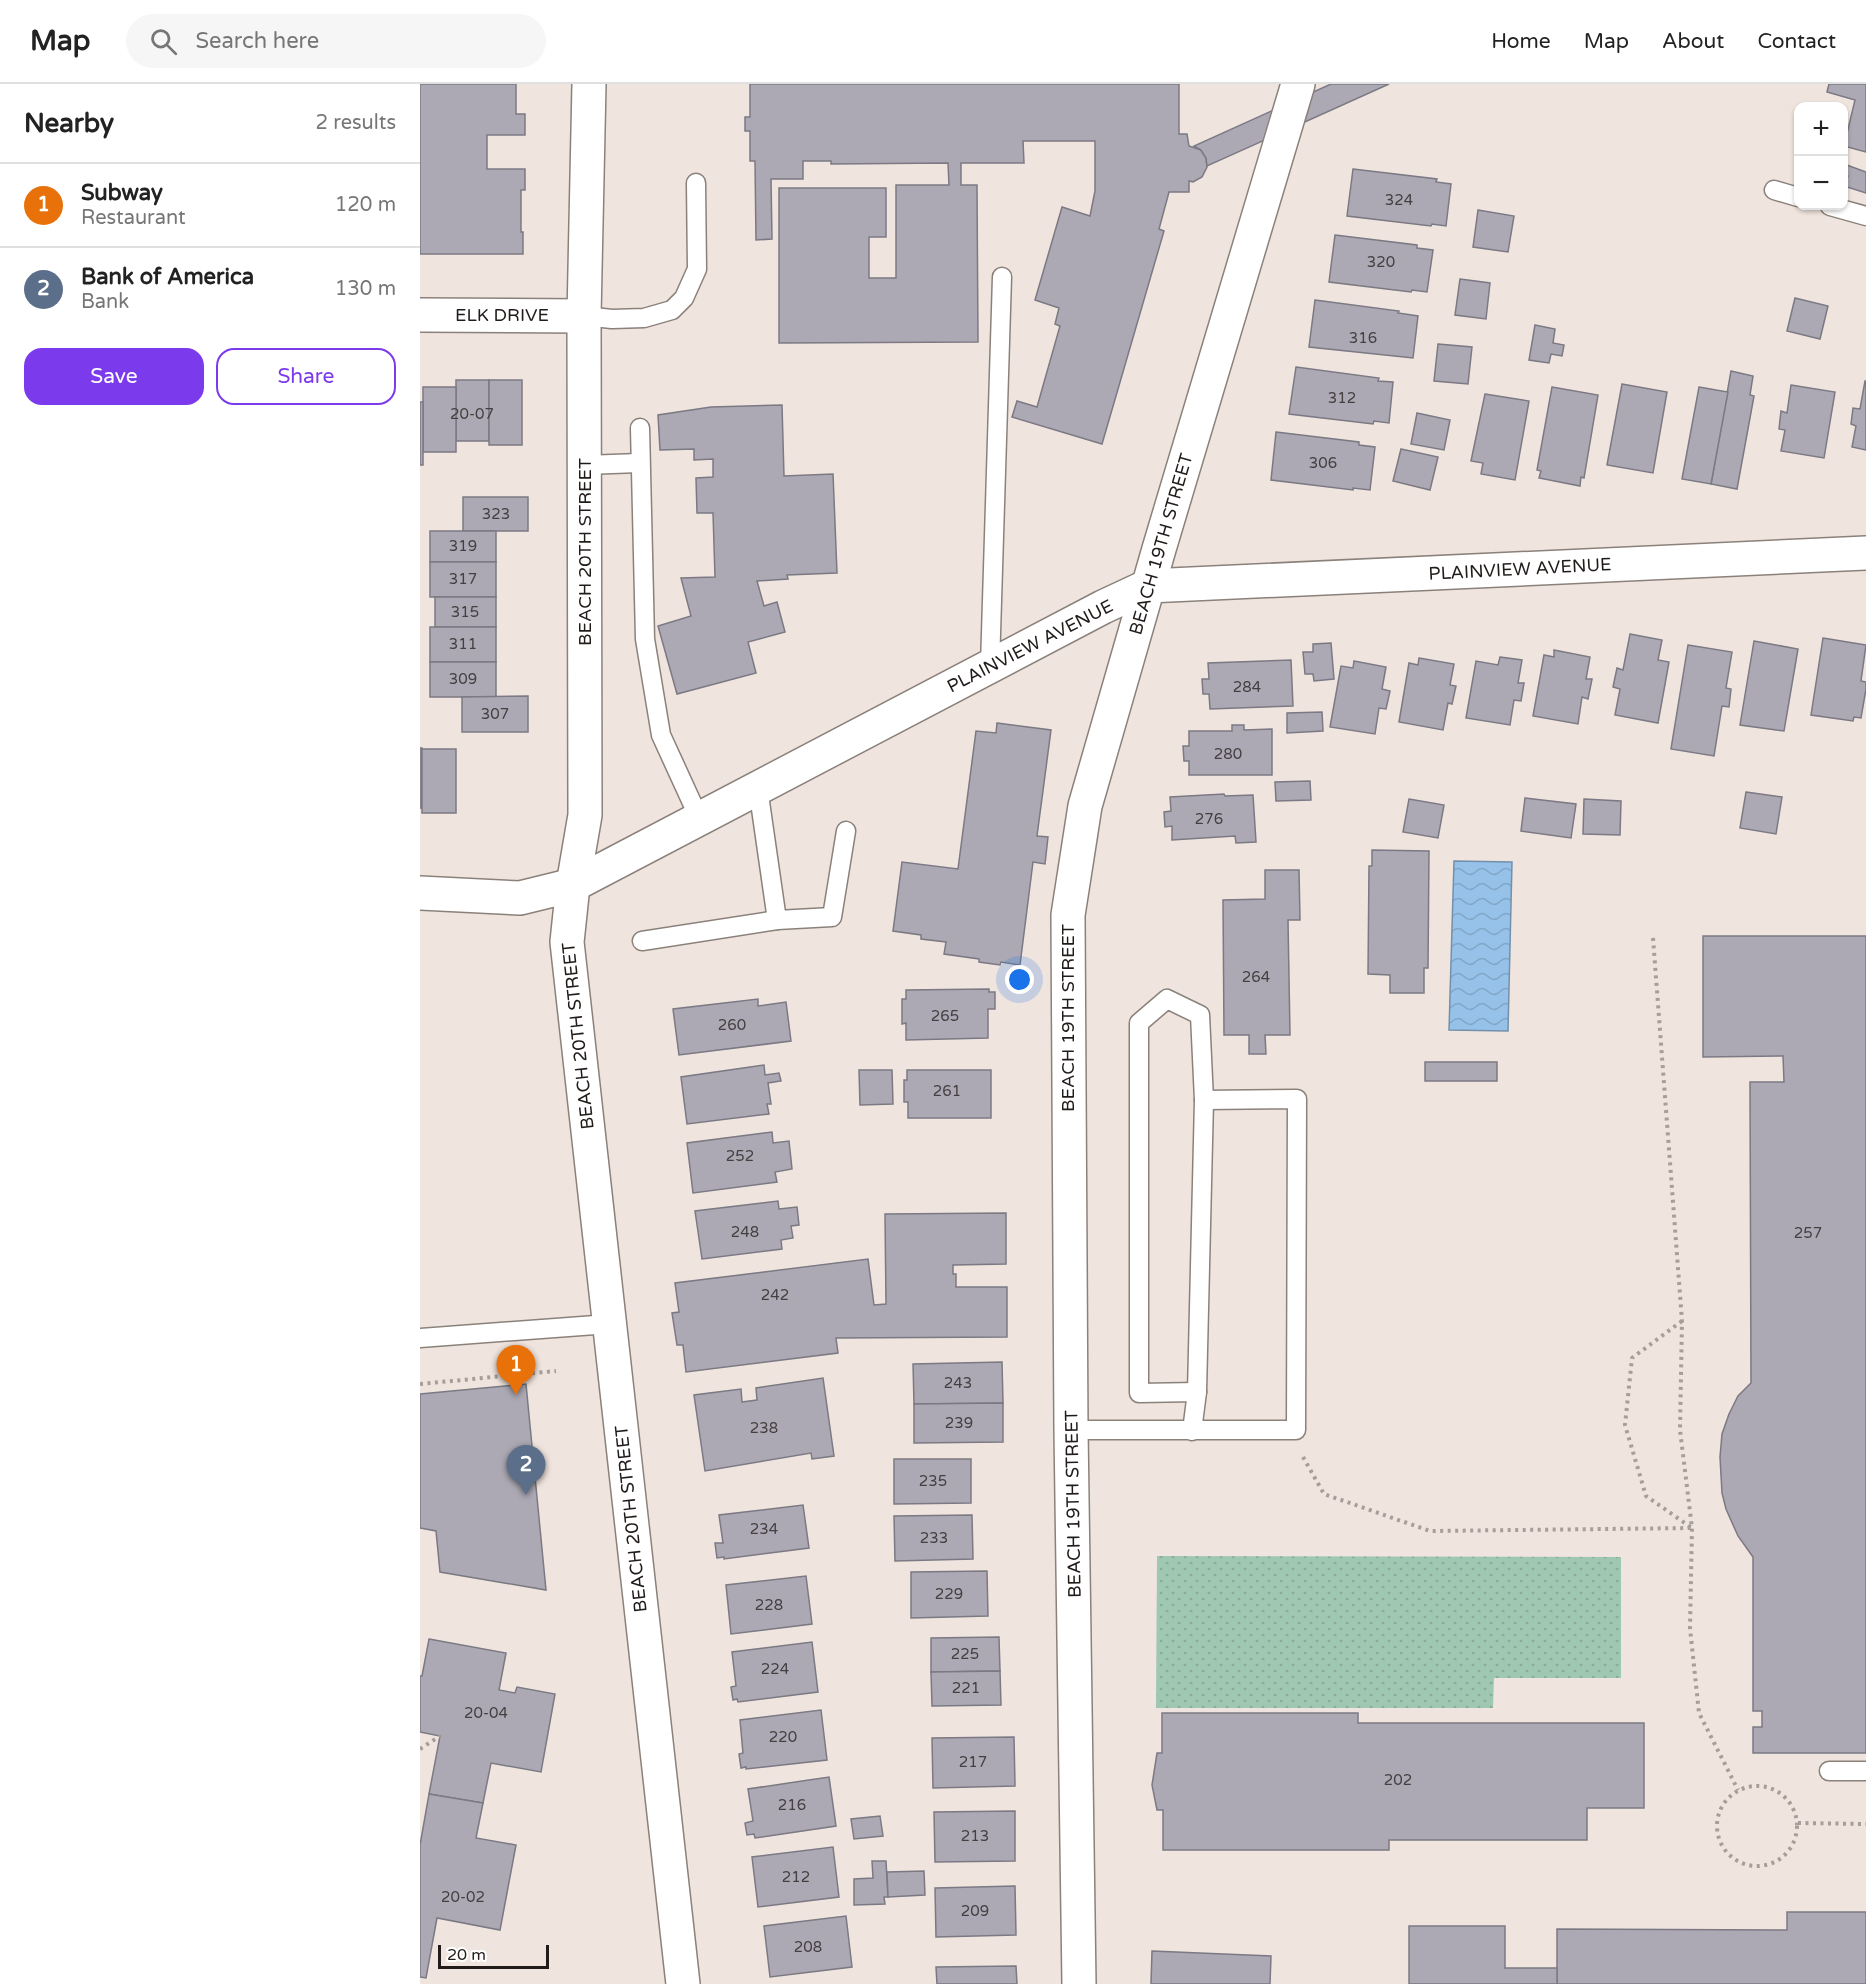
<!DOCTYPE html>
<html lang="en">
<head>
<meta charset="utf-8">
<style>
  body { margin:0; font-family:"Varela Round",sans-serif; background:#f6f6f6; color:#222 }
  .controls { position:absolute; right:18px; top:18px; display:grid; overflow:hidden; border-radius:12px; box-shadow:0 2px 4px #0004 }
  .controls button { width:54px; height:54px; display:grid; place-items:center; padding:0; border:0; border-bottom:2px solid #e0e0e0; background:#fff; color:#222; font:30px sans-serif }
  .scale { position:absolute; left:18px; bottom:15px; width:111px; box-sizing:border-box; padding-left:6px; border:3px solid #211c1a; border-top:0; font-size:16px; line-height:21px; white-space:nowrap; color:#211c1a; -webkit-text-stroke:4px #fff; paint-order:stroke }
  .you { position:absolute; left:600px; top:896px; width:21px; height:21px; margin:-15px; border:4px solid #fff; border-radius:50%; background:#1a73e8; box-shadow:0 0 0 9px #1a73e833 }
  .badge { display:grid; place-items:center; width:39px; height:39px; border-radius:50%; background:#7c3aed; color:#fff; font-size:20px; font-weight:700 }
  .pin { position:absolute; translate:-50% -50px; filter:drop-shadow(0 2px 3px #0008) }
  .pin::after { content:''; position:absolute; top:32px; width:21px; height:18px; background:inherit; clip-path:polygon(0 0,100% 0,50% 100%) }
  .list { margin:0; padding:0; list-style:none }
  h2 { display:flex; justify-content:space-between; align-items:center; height:78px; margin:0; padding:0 24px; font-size:26px }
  h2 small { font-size:20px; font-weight:400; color:#767676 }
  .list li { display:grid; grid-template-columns:39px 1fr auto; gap:18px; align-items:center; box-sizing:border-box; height:84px; padding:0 24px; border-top:2px solid #e0e0e0 }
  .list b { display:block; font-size:22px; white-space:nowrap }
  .list p { margin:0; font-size:20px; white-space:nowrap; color:#767676 }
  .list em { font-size:20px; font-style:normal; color:#767676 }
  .actions { display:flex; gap:12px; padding:18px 24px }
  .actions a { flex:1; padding:14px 0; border:2px solid #7c3aed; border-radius:18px; text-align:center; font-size:21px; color:#7c3aed }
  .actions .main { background:#7c3aed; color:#fff }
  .icon { flex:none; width:33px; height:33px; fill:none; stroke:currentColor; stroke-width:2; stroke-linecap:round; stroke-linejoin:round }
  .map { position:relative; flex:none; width:1446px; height:1900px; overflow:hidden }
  header { display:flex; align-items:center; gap:36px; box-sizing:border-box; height:84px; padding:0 30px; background:#fff; border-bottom:2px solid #e0e0e0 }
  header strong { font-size:28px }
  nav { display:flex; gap:33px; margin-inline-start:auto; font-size:21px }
  .search { width:420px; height:54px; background:#f6f6f6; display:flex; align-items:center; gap:15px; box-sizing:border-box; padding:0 21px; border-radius:33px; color:#767676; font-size:22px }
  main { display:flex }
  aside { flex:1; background:#fff }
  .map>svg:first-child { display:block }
  .park { fill:url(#park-dots) }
  .water { fill:url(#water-waves); stroke:#7390ab; stroke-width:1.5 }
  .building { fill:#aca9b4; stroke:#7b7983; stroke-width:1.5 }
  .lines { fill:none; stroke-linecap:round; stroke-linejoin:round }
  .lane-casing { stroke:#8b817b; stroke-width:21 }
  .street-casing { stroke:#8b817b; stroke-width:36 }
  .path { stroke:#a79e99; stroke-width:4; stroke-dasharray:3 4.5; stroke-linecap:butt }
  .lane { stroke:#fff; stroke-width:18 }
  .street { stroke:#fff; stroke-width:33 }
  .labels { text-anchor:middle; stroke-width:4.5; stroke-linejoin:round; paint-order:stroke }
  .number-label { font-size:15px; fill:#443f40 }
  .street-label { font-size:18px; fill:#211c1a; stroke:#fff }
</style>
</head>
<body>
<header>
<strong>Map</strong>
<div class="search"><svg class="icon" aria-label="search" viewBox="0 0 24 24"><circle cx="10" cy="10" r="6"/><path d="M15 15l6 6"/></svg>Search here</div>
<nav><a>Home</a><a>Map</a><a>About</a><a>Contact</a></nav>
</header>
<main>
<aside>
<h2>Nearby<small>2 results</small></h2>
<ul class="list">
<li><span class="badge" style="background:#e8710a">1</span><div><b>Subway</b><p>Restaurant</p></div><em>120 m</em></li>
<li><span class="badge" style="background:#5c6f8a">2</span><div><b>Bank of America</b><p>Bank</p></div><em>130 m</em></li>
</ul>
<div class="actions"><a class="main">Save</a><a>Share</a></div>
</aside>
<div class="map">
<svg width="1446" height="1900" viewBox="0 0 1446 1900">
  <defs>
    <pattern id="park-dots" width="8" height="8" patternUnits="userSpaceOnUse" patternTransform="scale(1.5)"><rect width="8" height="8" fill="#9fc8b2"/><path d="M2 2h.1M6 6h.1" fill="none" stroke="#89ab98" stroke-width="1.8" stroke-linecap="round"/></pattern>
    <pattern id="water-waves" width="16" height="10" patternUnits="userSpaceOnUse" patternTransform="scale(1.5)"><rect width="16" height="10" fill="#96c2e9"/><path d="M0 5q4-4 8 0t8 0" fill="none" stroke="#81a6c7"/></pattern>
  </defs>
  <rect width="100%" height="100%" fill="#f0e4de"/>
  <path class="park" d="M 737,1472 L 1201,1473 L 1201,1594 L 1074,1594 L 1073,1624 L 736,1624 Z"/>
  <path class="water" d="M 1034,777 L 1092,778 L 1088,947 L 1029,946 Z"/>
  <g class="building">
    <path d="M 0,0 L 96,0 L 96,30 L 105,30 L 105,51 L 67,51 L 67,85 L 105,85 L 105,106 L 101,106 L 101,148 L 103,148 L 103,170 L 0,170 Z"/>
    <path d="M 330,0 L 759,0 L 759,50 L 767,50 L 769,62 L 781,66 L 786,74 L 787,83 L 782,93 L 773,98 L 769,97 L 769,108 L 749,108 L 739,145 L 744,147 L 682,360 L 592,333 L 597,317 L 617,323 L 640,242 L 635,240 L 639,224 L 615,216 L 642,123 L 670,132 L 675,107 L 675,57 L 603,57 L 604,79 L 541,79 L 541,101 L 557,101 L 558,258 L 359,259 L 359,104 L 466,104 L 466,153 L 449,153 L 449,194 L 476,194 L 476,101 L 529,101 L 528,79 L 411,80 L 411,77 L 383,77 L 383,95 L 351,95 L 352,155 L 336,156 L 335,77 L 330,77 L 330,47 L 325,47 L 325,33 L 330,33 Z"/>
    <path d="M 911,0 L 969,0 L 787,82 L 786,74 L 781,66 L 774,62 Z"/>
    <path d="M 1409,0 L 1446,0 L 1446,68 L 1424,62 L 1435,16 L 1407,8 Z"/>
    <path d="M 1424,80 L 1446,88 L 1446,109 L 1424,102 L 1428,92 L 1424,91 Z"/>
    <path d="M 933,85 L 1017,95 L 1016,98 L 1031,100 L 1026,142 L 1012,140 L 1011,142 L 927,132 Z"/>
    <path d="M 1058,126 L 1094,132 L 1088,168 L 1053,163 Z"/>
    <path d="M 915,151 L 997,161 L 997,164 L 1013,166 L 1007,208 L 992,206 L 991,208 L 909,198 Z"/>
    <path d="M 1040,195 L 1070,199 L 1066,235 L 1035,231 Z"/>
    <path d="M 1375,214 L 1408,222 L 1400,255 L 1367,247 Z"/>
    <path d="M 895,216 L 979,227 L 978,229 L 998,232 L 993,274 L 889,263 Z"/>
    <path d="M 1115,241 L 1135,245 L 1133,259 L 1144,261 L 1142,272 L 1131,270 L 1129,279 L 1109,276 Z"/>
    <path d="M 1018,260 L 1052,263 L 1048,300 L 1014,297 Z"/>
    <path d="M 876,283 L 959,294 L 958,297 L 973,298 L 969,339 L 954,337 L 953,340 L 869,330 Z"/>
    <path d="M 1311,287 L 1333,292 L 1330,311 L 1334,312 L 1317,405 L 1291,400 Z"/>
    <rect x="36" y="296" width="33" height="61"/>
    <rect x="69" y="296" width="33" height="65"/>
    <path d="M 1445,297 L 1446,297 L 1446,366 L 1432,363 L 1436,342 L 1431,340 L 1433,324 L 1440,325 Z"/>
    <path d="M 1202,300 L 1247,308 L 1233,389 L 1187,381 Z"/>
    <path d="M 1371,301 L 1415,308 L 1404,374 L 1361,367 L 1365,346 L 1359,345 L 1361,327 L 1367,329 Z"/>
    <rect x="3" y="303" width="33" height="65"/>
    <path d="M 1132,303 L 1178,311 L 1164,394 L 1161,393 L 1160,402 L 1119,394 L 1121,387 L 1117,386 Z"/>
    <path d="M 1279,303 L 1308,308 L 1291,400 L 1262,395 Z"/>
    <path d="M 1065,310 L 1109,317 L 1095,396 L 1061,390 L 1063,379 L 1051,377 Z"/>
    <rect x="0" y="318" width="3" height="63"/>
    <path d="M 362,321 L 364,392 L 413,390 L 417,489 L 367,491 L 368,495 L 337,497 L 344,522 L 357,518 L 365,548 L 328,558 L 336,589 L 257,610 L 238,542 L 271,532 L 261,494 L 295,493 L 293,429 L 277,429 L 276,394 L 293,393 L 293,375 L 274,376 L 274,365 L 240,366 L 238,331 L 291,323 Z"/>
    <path d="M 997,329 L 1030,336 L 1024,366 L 991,360 Z"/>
    <path d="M 856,348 L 939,358 L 939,361 L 955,363 L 950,406 L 933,404 L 933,406 L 851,396 Z"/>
    <path d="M 981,365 L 1018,373 L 1010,406 L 973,397 Z"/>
    <rect x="43" y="413" width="65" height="34"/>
    <rect x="10" y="447" width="66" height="31"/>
    <rect x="10" y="478" width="66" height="35"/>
    <rect x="15" y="513" width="61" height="30"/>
    <rect x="10" y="543" width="66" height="35"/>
    <path d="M 1210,550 L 1242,556 L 1238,576 L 1249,578 L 1238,639 L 1195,631 L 1200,605 L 1193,603 L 1197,584 L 1203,586 Z"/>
    <path d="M 1403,554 L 1446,561 L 1441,597 L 1446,598 L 1446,605 L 1441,634 L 1434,633 L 1433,637 L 1391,631 Z"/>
    <path d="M 1334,557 L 1378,565 L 1364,647 L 1320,641 Z"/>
    <path d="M 911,559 L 914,595 L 894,597 L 893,590 L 885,590 L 883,568 L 893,568 L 893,560 Z"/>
    <path d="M 1268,561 L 1312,568 L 1306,604 L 1311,605 L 1309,623 L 1302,622 L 1294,672 L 1251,665 Z"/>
    <path d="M 1134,566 L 1170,573 L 1166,595 L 1172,595 L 1168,615 L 1162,613 L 1158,640 L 1113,632 L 1124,571 L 1134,573 Z"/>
    <path d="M 1080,573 L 1102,576 L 1098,599 L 1104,599 L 1101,617 L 1094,616 L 1090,641 L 1046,634 L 1056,577 L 1078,581 Z"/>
    <path d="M 999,574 L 1034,580 L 1030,601 L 1036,602 L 1032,620 L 1028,619 L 1023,646 L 979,638 L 989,579 L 998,581 Z"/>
    <path d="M 871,576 L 873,622 L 790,625 L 789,610 L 783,610 L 782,595 L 789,595 L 788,579 Z"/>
    <path d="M 934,577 L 966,583 L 962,605 L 970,607 L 966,625 L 959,624 L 955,650 L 910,643 L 921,582 L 933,584 Z"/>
    <rect x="10" y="578" width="66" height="35"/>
    <path d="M 108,612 L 108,648 L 42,648 L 42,613 Z"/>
    <path d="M 902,628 L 903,647 L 867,649 L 867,629 Z"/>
    <path d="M 577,639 L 631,646 L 617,752 L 628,753 L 625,780 L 613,778 L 600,881 L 581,878 L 580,881 L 559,878 L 559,875 L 524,870 L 526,858 L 501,855 L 501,851 L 473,847 L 482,778 L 538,785 L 556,647 L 576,649 Z"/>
    <path d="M 812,641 L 824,641 L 824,646 L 852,645 L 852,691 L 769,691 L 769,677 L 764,677 L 763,662 L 769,662 L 769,647 L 812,647 Z"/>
    <rect x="0" y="664" width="2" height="60"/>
    <rect x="2" y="665" width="34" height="64"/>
    <path d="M 890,697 L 891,716 L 856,717 L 855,698 Z"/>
    <path d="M 1326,708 L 1362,713 L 1356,750 L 1320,744 Z"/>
    <path d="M 804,710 L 805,712 L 833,711 L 836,758 L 816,759 L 815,752 L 752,756 L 752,742 L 745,743 L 744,728 L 751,727 L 750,713 Z"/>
    <path d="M 1105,714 L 1156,720 L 1151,754 L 1101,747 Z"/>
    <path d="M 989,715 L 1024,721 L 1018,754 L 983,748 Z"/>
    <path d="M 1164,715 L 1201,717 L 1200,751 L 1163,750 Z"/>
    <path d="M 952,766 L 1009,767 L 1008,884 L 1004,884 L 1004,909 L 970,909 L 970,891 L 948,890 L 949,782 L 952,782 Z"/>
    <path d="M 845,786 L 879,786 L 880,836 L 868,836 L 870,951 L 845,951 L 846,970 L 829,970 L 829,951 L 804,951 L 803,816 L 845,815 Z"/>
    <path d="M 1283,852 L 1446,852 L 1446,1669 L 1333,1669 L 1333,1643 L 1342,1643 L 1342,1627 L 1333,1627 L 1333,1473 L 1318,1452 L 1306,1425 L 1302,1409 L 1300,1373 L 1302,1350 L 1309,1330 L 1318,1312 L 1331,1299 L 1330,998 L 1364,998 L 1363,972 L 1283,973 Z"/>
    <path d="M 569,905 L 569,908 L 575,908 L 575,925 L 568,925 L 568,954 L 486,956 L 486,939 L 482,940 L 482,915 L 486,915 L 486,906 Z"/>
    <path d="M 338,915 L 338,922 L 366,918 L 371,957 L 259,971 L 253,925 Z"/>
    <rect x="1005" y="978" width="72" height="19"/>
    <path d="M 344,981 L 345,991 L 359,989 L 361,997 L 348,999 L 351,1020 L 347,1020 L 349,1030 L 267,1040 L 261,993 Z"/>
    <path d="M 439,986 L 472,986 L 473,1020 L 440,1021 Z"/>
    <path d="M 487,986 L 571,986 L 571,1034 L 488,1034 L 488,1018 L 484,1018 L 484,996 L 487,996 Z"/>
    <path d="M 352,1048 L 353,1059 L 369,1057 L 372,1085 L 355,1088 L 357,1098 L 273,1109 L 267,1059 Z"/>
    <path d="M 358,1117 L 359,1125 L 377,1123 L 379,1141 L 371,1142 L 373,1154 L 361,1156 L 362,1165 L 282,1175 L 275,1127 Z"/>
    <path d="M 586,1129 L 586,1180 L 533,1181 L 533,1190 L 536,1190 L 536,1203 L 587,1203 L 587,1253 L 416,1254 L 418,1269 L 266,1288 L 263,1261 L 257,1261 L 252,1229 L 259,1228 L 255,1199 L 448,1175 L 454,1221 L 466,1220 L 465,1130 Z"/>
    <path d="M 582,1278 L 583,1319 L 494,1320 L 493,1280 Z"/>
    <path d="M 403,1294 L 414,1372 L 392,1375 L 391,1369 L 285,1387 L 274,1311 L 321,1305 L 322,1318 L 337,1316 L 336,1304 Z"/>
    <path d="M 106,1300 L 126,1506 L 20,1488 L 16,1447 L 0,1444 L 0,1310 Z"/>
    <path d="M 583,1319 L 583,1358 L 494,1359 L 494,1320 Z"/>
    <path d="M 474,1375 L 551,1375 L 551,1419 L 474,1420 Z"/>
    <path d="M 383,1421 L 389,1464 L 304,1475 L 304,1473 L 297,1474 L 295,1459 L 303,1459 L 299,1431 Z"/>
    <path d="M 552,1431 L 553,1475 L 475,1477 L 474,1432 Z"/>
    <path d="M 567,1487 L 568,1532 L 491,1534 L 491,1488 Z"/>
    <path d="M 386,1492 L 392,1540 L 311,1550 L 306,1501 Z"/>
    <path d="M 579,1553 L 580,1587 L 511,1588 L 511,1554 Z"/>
    <path d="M 9,1555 L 86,1569 L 79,1606 L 95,1609 L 97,1603 L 135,1610 L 121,1688 L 71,1679 L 63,1719 L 9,1710 L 20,1652 L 0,1648 L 0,1592 L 2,1592 Z"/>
    <path d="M 392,1558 L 398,1608 L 318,1618 L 317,1615 L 313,1616 L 311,1603 L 316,1602 L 312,1568 Z"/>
    <path d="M 580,1587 L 581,1621 L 512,1622 L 511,1588 Z"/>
    <path d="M 401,1626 L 407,1676 L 326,1685 L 326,1683 L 321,1684 L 319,1670 L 323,1669 L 320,1636 Z"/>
    <path d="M 742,1629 L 938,1629 L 938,1639 L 1224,1639 L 1224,1724 L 1167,1724 L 1167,1756 L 969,1756 L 969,1766 L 743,1766 L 743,1726 L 737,1726 L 732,1701 L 737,1669 L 742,1669 Z"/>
    <path d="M 594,1653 L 595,1702 L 513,1704 L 512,1654 Z"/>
    <path d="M 409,1693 L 416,1742 L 335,1754 L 334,1750 L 327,1751 L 325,1739 L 333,1737 L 328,1705 Z"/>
    <path d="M 9,1710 L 63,1719 L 56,1754 L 96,1761 L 80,1846 L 17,1834 L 6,1894 L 0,1893 L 0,1761 Z"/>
    <path d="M 595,1727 L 595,1777 L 515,1778 L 514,1728 Z"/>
    <path d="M 460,1732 L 463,1752 L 434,1755 L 431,1735 Z"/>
    <path d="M 413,1763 L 419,1813 L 338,1823 L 332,1773 Z"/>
    <path d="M 452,1777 L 466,1777 L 468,1813 L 464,1813 L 465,1820 L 434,1821 L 434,1795 L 453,1794 Z"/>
    <path d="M 504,1787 L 505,1811 L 468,1813 L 467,1788 Z"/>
    <path d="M 595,1802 L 596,1851 L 516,1853 L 515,1804 Z"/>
    <path d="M 1367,1828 L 1446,1828 L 1446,1900 L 1137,1900 L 1137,1845 L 1367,1846 Z"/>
    <path d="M 426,1832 L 432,1883 L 350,1893 L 344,1842 Z"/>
    <path d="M 989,1842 L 1085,1842 L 1085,1884 L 1137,1884 L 1137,1900 L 989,1900 Z"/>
    <path d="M 732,1867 L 851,1872 L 850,1900 L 731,1900 Z"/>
    <path d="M 596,1882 L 597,1900 L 517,1900 L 516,1883 Z"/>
  </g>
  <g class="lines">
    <g class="lane-casing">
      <g id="lane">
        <path d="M 1354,106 L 1378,113"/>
        <path d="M 1410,122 L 1446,132"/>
        <path d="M 164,232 L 192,235 L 224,234 L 252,226 L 264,214 L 277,185 L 276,99"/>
        <path d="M 220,344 L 225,555 L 241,651 L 279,734"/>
        <path d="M 165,381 L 219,379"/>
        <path d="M 570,582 L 582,193"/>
        <path d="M 338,704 L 357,836"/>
        <path d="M 222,857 L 357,836 L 412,833 L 426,747"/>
        <path d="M 0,1254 L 189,1240"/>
        <path d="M 777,1308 L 784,1016"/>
        <path d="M 651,1346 L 876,1346 L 877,1015 L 784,1016 L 780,931 L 747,915 L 719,939 L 719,1309 L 777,1308 L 772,1347"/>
        <path d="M 1409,1687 L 1446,1687"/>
      </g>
    </g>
    <g class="street-casing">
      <g id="street">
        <path d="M 169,0 L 164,232 L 165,731 L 153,801 L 147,858 L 263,1900"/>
        <path d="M 0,231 L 164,232"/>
        <path d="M 0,809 L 100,814 L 153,801 L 683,523 L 728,502 L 1446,469"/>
        <path d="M 659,1900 L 651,1346 L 648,831 L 665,722 L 739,465 L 878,0"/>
      </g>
    </g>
    <g class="path">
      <path d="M 1233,854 L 1262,1237 L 1260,1346 L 1272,1444 L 1270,1544 L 1279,1629 L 1318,1706"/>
      <path d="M 1262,1237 L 1212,1274 L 1205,1341 L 1226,1412 L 1272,1444"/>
      <path d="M 0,1300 L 136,1287"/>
      <path d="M 883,1373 L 904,1410 L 1010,1447 L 1272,1444"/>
      <path d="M 0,1665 L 20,1652"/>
      <circle cx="1337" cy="1742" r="40"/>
      <path d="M 1378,1739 L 1446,1740"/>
    </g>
    <use href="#lane" class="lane"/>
    <use href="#street" class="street"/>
  </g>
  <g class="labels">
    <g class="number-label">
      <text x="979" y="121">324</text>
      <text x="961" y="183">320</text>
      <text x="943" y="259">316</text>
      <text x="922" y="319">312</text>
      <text x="52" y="335">20-07</text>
      <text x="903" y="384">306</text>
      <text x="76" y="435">323</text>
      <text x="43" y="467">319</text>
      <text x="43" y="500">317</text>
      <text x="45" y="533">315</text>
      <text x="43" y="565">311</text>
      <text x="43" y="600">309</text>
      <text x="827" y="608">284</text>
      <text x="75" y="635">307</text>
      <text x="808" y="675">280</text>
      <text x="789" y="740">276</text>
      <text x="836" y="898">264</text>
      <text x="525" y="937">265</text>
      <text x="312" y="946">260</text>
      <text x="527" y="1012">261</text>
      <text x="320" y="1077">252</text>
      <text x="325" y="1153">248</text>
      <text x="1388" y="1154">257</text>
      <text x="355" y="1216">242</text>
      <text x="538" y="1304">243</text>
      <text x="539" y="1344">239</text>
      <text x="344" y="1349">238</text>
      <text x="513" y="1402">235</text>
      <text x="344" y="1450">234</text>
      <text x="514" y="1459">233</text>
      <text x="529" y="1515">229</text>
      <text x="349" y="1526">228</text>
      <text x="545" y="1575">225</text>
      <text x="355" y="1590">224</text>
      <text x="546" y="1609">221</text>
      <text x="66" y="1634">20-04</text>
      <text x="363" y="1658">220</text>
      <text x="553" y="1683">217</text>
      <text x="978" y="1701">202</text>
      <text x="372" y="1726">216</text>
      <text x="555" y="1757">213</text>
      <text x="376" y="1798">212</text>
      <text x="43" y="1818">20-02</text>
      <text x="555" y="1832">209</text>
      <text x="388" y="1868">208</text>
    </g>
    <g class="street-label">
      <text x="82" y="237">ELK DRIVE</text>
      <text transform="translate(741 460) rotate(-74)" y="6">BEACH 19TH STREET</text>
      <text transform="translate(165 468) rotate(-90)" y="6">BEACH 20TH STREET</text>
      <text transform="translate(1100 485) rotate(-3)" y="6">PLAINVIEW AVENUE</text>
      <text transform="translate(610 562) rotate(-27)" y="6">PLAINVIEW AVENUE</text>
      <text transform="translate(648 934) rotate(-90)" y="6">BEACH 19TH STREET</text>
      <text transform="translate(158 952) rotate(-96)" y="6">BEACH 20TH STREET</text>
      <text transform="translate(653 1420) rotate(-91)" y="6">BEACH 19TH STREET</text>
      <text transform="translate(211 1435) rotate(-96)" y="6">BEACH 20TH STREET</text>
    </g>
  </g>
</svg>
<div class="controls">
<button>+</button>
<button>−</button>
</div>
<div class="scale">20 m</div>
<div class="you"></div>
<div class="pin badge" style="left:96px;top:1311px;background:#e8710a">1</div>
<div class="pin badge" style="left:106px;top:1411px;background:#5c6f8a">2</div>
</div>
</main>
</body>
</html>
